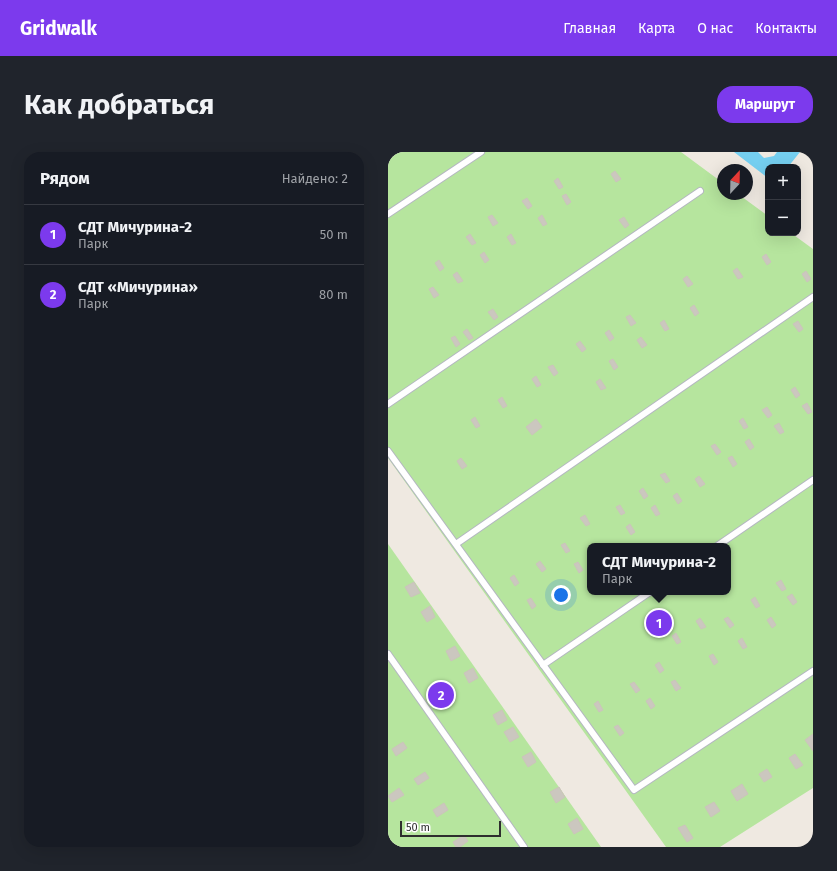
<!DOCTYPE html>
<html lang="ru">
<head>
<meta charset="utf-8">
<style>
  body { margin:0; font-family:"Fira Sans",sans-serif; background:#20242c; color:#f1f3f6 }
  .controls { position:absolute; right:12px; top:12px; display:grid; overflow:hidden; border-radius:8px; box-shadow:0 4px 16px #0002 }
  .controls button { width:36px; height:36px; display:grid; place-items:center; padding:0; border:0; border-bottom:1px solid #363941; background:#171b24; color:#f1f3f6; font:20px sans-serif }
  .compass { position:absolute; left:329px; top:12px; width:36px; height:36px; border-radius:50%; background:#171b24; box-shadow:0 4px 16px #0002; rotate:22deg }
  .scale { position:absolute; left:12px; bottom:10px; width:101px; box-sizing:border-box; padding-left:4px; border:2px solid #2e2e2e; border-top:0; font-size:11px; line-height:14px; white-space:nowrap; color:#2e2e2e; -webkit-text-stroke:3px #fff; paint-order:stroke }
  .you { position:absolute; left:173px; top:443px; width:14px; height:14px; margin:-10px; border:3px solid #fff; border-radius:50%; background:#1a73e8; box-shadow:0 0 0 6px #1a73e833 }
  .badge { display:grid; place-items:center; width:26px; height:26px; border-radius:50%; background:#7c3aed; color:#fff; font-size:13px; font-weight:700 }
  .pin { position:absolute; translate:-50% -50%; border:2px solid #fff; box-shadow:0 1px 4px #0006 }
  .popup { position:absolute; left:199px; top:391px; width:144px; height:52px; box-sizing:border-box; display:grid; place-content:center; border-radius:8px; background:#171b24; filter:drop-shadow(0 1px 3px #0005); font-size:13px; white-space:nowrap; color:#9ea1a6 }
  .popup b { font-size:15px; color:#f1f3f6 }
  .popup::after { content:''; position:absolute; left:50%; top:100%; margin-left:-8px; border:8px solid transparent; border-top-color:#171b24 }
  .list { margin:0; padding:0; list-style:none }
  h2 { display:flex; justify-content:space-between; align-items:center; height:52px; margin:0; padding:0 16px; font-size:17px }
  h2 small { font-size:13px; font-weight:400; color:#9ea1a6 }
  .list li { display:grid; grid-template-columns:26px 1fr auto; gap:12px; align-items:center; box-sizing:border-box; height:60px; padding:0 16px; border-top:1px solid #363941 }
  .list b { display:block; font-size:15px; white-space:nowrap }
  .list p { margin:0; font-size:13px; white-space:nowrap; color:#9ea1a6 }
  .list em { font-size:13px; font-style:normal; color:#9ea1a6 }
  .map { position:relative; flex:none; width:425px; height:695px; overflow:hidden; border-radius:16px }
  header { display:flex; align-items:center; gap:24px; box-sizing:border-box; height:56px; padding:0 20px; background:#7c3aed; color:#fff }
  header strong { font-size:19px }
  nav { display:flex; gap:22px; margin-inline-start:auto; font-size:14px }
  .intro { display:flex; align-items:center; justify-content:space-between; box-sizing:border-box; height:96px; padding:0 24px }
  h1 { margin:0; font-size:28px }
  .button { padding:10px 18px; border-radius:16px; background:#7c3aed; color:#fff; font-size:14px; font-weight:700 }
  main { display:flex; gap:24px; padding:0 24px }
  aside { flex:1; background:#171b24; border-radius:16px; box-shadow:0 4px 16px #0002 }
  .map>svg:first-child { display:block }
  .green { fill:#b6e59e; fill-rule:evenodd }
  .water { fill:#75cff0 }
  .building { fill:#cbc7bf; stroke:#cbc5ba }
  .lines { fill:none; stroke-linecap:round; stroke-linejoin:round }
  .service-casing { stroke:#b4b7c1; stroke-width:8 }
  .service { stroke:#fff; stroke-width:6 }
</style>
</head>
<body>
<header>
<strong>Gridwalk</strong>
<nav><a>Главная</a><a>Карта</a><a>О нас</a><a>Контакты</a></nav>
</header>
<div class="intro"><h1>Как добраться</h1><a class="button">Маршрут</a></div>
<main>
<aside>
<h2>Рядом<small>Найдено: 2</small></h2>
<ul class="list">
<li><span class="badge">1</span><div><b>СДТ Мичурина-2</b><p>Парк</p></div><em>50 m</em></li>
<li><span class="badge">2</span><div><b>СДТ «Мичурина»</b><p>Парк</p></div><em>80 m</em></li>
</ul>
</aside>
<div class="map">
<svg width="425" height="695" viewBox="0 0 425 695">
  <rect width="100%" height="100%" fill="#efe9e1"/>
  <g class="green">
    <path d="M 0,0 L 293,0 L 335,31 L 335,42 L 350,42 L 380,64 L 380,81 L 403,81 L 425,97 L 425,636 L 332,695 L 278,695 L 0,306 ZM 202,394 L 340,394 L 340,440 L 202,440 Z"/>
    <path d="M 0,392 L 213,695 L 0,695 Z"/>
  </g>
  <path class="water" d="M 346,0 L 370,0 L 376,6 L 386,4 L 389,0 L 412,0 L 400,15 L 380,15 L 380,26 Z"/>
  <g class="building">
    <path d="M 227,19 L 233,27 L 228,30 L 223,22 Z"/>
    <path d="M 170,26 L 175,35 L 171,37 L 166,29 Z"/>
    <path d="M 178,42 L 183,50 L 179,53 L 174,44 Z"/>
    <path d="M 139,46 L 144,54 L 140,57 L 134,49 Z"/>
    <path d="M 104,63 L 110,71 L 105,74 L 100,65 Z"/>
    <path d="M 154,63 L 159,72 L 155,74 L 150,66 Z"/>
    <path d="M 236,65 L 241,73 L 237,76 L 231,68 Z"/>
    <path d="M 82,82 L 88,91 L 84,93 L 78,85 Z"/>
    <path d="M 123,82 L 128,91 L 124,93 L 119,85 Z"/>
    <path d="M 96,100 L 101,108 L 97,111 L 92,103 Z"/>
    <path d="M 378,102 L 383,110 L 379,113 L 374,105 Z"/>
    <path d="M 51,108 L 56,116 L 52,119 L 47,111 Z"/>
    <path d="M 349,116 L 355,125 L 350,127 L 345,119 Z"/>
    <path d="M 418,119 L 423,127 L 419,130 L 414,122 Z"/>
    <path d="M 69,120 L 75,129 L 70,131 L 65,123 Z"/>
    <path d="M 299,124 L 305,132 L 300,135 L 295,127 Z"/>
    <path d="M 45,135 L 51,143 L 46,146 L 41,137 Z"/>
    <path d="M 306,153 L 311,161 L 307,164 L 302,156 Z"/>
    <path d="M 105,157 L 110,165 L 106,168 L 100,160 Z"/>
    <path d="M 242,163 L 248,171 L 243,174 L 238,165 Z"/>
    <path d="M 276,168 L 281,177 L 277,179 L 272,171 Z"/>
    <path d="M 410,169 L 415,177 L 411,180 L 405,172 Z"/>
    <path d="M 79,177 L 85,186 L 81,188 L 75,180 Z"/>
    <path d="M 221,178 L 226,186 L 222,189 L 217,181 Z"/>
    <path d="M 67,184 L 72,192 L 68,195 L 63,186 Z"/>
    <path d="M 253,185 L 259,193 L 254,196 L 249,188 Z"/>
    <path d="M 192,189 L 198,197 L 194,200 L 188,192 Z"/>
    <path d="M 225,207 L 230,215 L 226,218 L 221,209 Z"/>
    <path d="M 165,213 L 170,221 L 166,224 L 160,215 Z"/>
    <path d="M 148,224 L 153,233 L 149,235 L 144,227 Z"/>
    <path d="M 212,227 L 218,236 L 213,238 L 208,230 Z"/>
    <path d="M 407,235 L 412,243 L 408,246 L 403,238 Z"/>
    <path d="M 114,245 L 119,254 L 115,256 L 110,248 Z"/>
    <path d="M 419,251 L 424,260 L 420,262 L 414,254 Z"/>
    <path d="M 379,255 L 384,263 L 380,266 L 374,258 Z"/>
    <path d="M 87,265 L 92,274 L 88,276 L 83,268 Z"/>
    <path d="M 355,266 L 360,275 L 356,277 L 351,269 Z"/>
    <path d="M 148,267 L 154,275 L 144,283 L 138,275 Z"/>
    <path d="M 391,271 L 396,280 L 392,282 L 386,274 Z"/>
    <path d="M 361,287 L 366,295 L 362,298 L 357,290 Z"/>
    <path d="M 327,292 L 333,300 L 329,303 L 323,294 Z"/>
    <path d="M 344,304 L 349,312 L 345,315 L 340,306 Z"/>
    <path d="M 73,306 L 79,314 L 74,317 L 69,309 Z"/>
    <path d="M 277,321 L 282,329 L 278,331 L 272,323 Z"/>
    <path d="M 311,324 L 317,332 L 312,335 L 307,327 Z"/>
    <path d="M 255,336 L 260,344 L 256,347 L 251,339 Z"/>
    <path d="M 289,341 L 294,349 L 290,352 L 285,344 Z"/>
    <path d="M 232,353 L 237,361 L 233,363 L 228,355 Z"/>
    <path d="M 267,353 L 272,362 L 268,364 L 263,356 Z"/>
    <path d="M 197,363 L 202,372 L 198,374 L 192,366 Z"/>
    <path d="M 242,372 L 247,380 L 243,383 L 238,375 Z"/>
    <path d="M 177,391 L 182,399 L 178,401 L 173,393 Z"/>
    <path d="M 152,409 L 158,417 L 154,420 L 148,412 Z"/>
    <path d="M 190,410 L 195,418 L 191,421 L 186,412 Z"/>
    <path d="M 126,423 L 131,431 L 127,434 L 122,426 Z"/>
    <path d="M 393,428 L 398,437 L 394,439 L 388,431 Z"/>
    <path d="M 26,430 L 32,441 L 23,445 L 17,435 Z"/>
    <path d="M 404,442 L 409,450 L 405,453 L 399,445 Z"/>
    <path d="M 367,445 L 372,454 L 368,456 L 363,448 Z"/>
    <path d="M 143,446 L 148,454 L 144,457 L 139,448 Z"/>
    <path d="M 42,454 L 47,465 L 39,470 L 33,460 Z"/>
    <path d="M 340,465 L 346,473 L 342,476 L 336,467 Z"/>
    <path d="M 383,465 L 388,473 L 384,476 L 379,468 Z"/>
    <path d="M 312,466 L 318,475 L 313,477 L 308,469 Z"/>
    <path d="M 288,481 L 293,490 L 289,492 L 284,484 Z"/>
    <path d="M 354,486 L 359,495 L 355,497 L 350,489 Z"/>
    <path d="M 67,494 L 72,504 L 63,509 L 58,499 Z"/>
    <path d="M 325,502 L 330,510 L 326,513 L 321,504 Z"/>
    <path d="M 271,510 L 276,518 L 272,521 L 267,513 Z"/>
    <path d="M 85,516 L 90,526 L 81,531 L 76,521 Z"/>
    <path d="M 287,528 L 293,536 L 288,539 L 283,530 Z"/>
    <path d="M 246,530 L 252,538 L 248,541 L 242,532 Z"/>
    <path d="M 262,546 L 267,554 L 263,557 L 258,549 Z"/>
    <path d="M 210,549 L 215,558 L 211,560 L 206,552 Z"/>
    <path d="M 114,558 L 119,568 L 110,573 L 105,563 Z"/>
    <path d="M 230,573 L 236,581 L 232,584 L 226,575 Z"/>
    <path d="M 125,575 L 131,585 L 122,590 L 116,580 Z"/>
    <path d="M 425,582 L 425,599 L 417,588 Z"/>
    <path d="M 15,590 L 19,596 L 8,604 L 4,597 Z"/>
    <path d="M 143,600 L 148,610 L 140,615 L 134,605 Z"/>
    <path d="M 407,602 L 415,613 L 408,617 L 401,606 Z"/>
    <path d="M 379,617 L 384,625 L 376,630 L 371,622 Z"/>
    <path d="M 37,620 L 41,626 L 30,633 L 26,627 Z"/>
    <path d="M 354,632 L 360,642 L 349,649 L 343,639 Z"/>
    <path d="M 171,635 L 177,645 L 168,651 L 162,640 Z"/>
    <path d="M 11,636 L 16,643 L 4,650 L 0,644 Z"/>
    <path d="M 326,650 L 332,659 L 323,665 L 317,655 Z"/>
    <path d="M 56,651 L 60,658 L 49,665 L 45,658 Z"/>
    <path d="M 189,666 L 195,677 L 186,682 L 180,672 Z"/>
    <path d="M 297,673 L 305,686 L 299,690 L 290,676 Z"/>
    <path d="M 76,683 L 80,689 L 72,695 L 68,695 L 65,690 Z"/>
  </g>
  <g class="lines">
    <g class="service-casing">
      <g id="service">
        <path d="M 0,62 L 93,0"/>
        <path d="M 0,252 L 312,39"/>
        <path d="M 0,299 L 246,638 L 425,519"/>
        <path d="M 68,392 L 425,145"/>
        <path d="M 329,394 L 425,328"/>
        <path d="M 0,502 L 136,695"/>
        <path d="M 155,513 L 262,440"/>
      </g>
    </g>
    <use href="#service" class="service"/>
  </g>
</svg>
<div class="controls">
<button>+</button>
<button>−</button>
</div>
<svg class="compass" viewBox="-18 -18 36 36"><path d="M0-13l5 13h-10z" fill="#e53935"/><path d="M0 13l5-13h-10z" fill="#9ea1a6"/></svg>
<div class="scale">50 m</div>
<div class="you"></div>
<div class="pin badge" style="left:271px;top:471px">1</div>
<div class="popup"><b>СДТ Мичурина-2</b>Парк</div>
<div class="pin badge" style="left:53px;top:543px">2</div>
</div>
</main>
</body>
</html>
